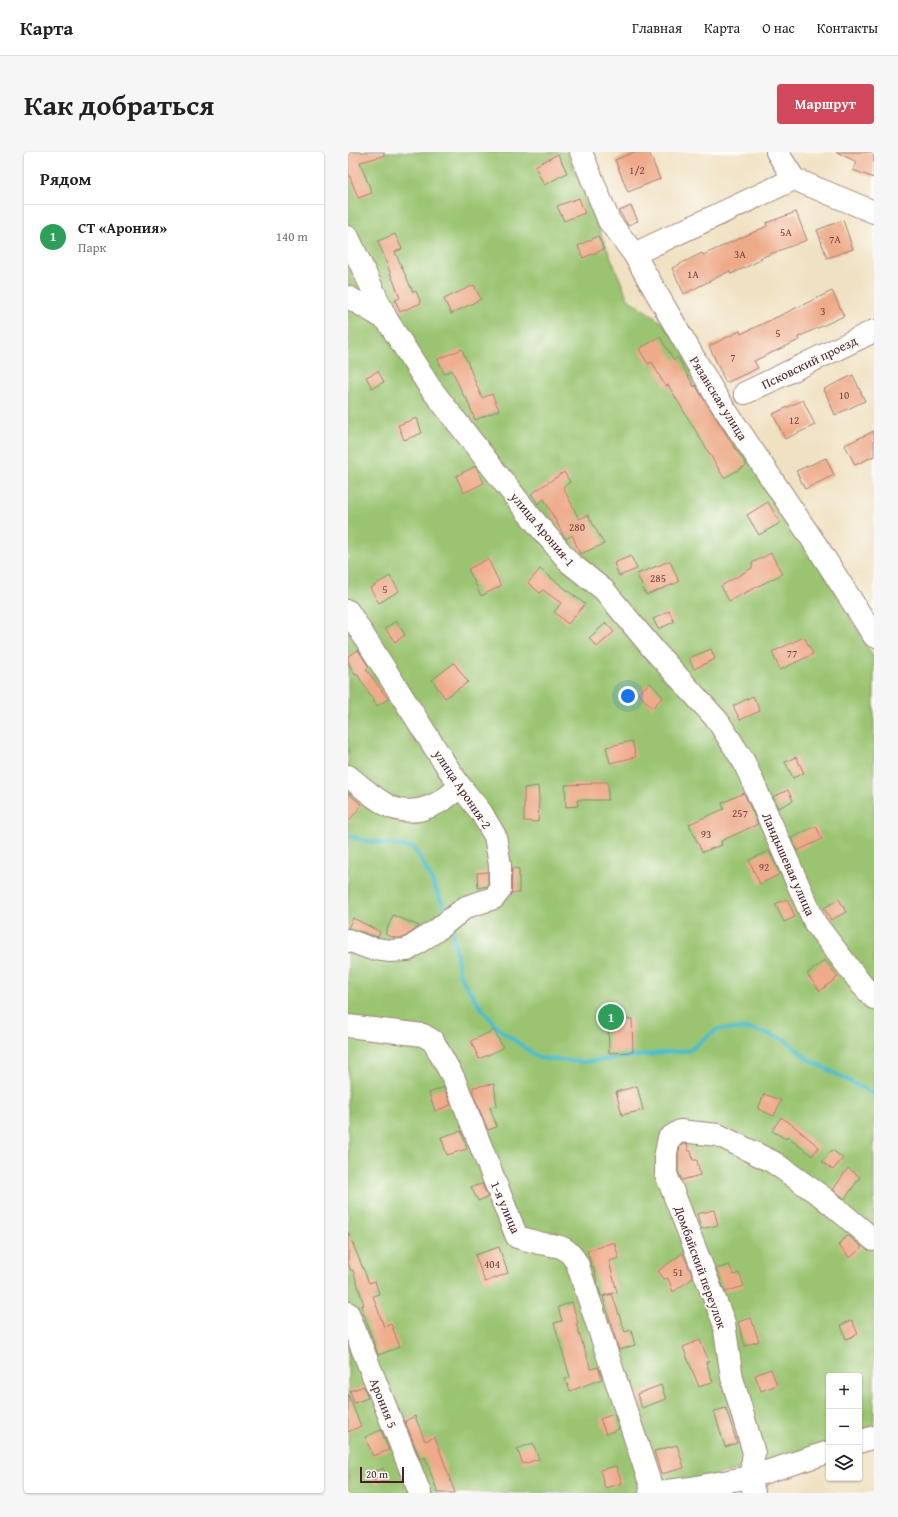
<!DOCTYPE html>
<html lang="ru">
<head>
<meta charset="utf-8">
<style>
  body { margin:0; font-family:"Gentium Book Plus",serif; background:#f6f6f6; color:#202124 }
  .controls { position:absolute; right:12px; bottom:12px; display:grid; overflow:hidden; border-radius:4px; box-shadow:0 1px 3px #0004 }
  .controls button { width:36px; height:36px; display:grid; place-items:center; padding:0; border:0; border-bottom:1px solid #e0e0e0; background:#fff; color:#202124; font:20px sans-serif }
  .scale { position:absolute; left:12px; bottom:10px; width:44px; box-sizing:border-box; padding-left:4px; border:2px solid #4a1f2b; border-top:0; font-size:11px; line-height:14px; white-space:nowrap; color:#4a1f2b; -webkit-text-stroke:3px #fdfcf7; paint-order:stroke }
  .you { position:absolute; left:280px; top:544px; width:14px; height:14px; margin:-10px; border:3px solid #fff; border-radius:50%; background:#1a73e8; box-shadow:0 0 0 6px #1a73e833 }
  .badge { display:grid; place-items:center; width:26px; height:26px; border-radius:50%; background:#d1495b; color:#fff; font-size:13px; font-weight:700 }
  .pin { position:absolute; translate:-50% -50%; border:2px solid #fff; box-shadow:0 1px 4px #0006 }
  .list { margin:0; padding:0; list-style:none }
  h2 { display:flex; justify-content:space-between; align-items:center; height:52px; margin:0; padding:0 16px; font-size:17px }
  h2 small { font-size:13px; font-weight:400; color:#757577 }
  .list li { display:grid; grid-template-columns:26px 1fr auto; gap:12px; align-items:center; box-sizing:border-box; height:64px; padding:0 16px; border-top:1px solid #e0e0e0 }
  .list b { display:block; font-size:15px; white-space:nowrap }
  .list p { margin:0; font-size:13px; white-space:nowrap; color:#757577 }
  .list em { font-size:13px; font-style:normal; color:#757577 }
  .icon { flex:none; width:22px; height:22px; fill:none; stroke:currentColor; stroke-width:2; stroke-linecap:round; stroke-linejoin:round }
  .map { position:relative; flex:none; width:526px; height:1341px; overflow:hidden; border-radius:4px }
  header { display:flex; align-items:center; gap:24px; box-sizing:border-box; height:56px; padding:0 20px; background:#fff; border-bottom:1px solid #e0e0e0 }
  header strong { font-size:19px }
  nav { display:flex; gap:22px; margin-inline-start:auto; font-size:14px }
  .intro { display:flex; align-items:center; justify-content:space-between; box-sizing:border-box; height:96px; padding:0 24px }
  h1 { margin:0; font-size:28px }
  .button { padding:10px 18px; border-radius:4px; background:#d1495b; color:#fff; font-size:14px; font-weight:700 }
  main { display:flex; gap:24px; padding:0 24px }
  aside { flex:1; background:#fff; border-radius:4px; box-shadow:0 1px 3px #0004 }
  .map>svg:first-child { display:block }
  .green { fill:#9ac471; stroke:#72724e }
  .lines { fill:none; stroke-linecap:round; stroke-linejoin:round }
  .stream { stroke:#50bdc8; stroke-width:4.5 }
  .building { fill:#eeab8a }
  .minor-casing { stroke:#9d8076; stroke-width:24 }
  .minor { stroke:#fff; stroke-width:22 }
  .labels { text-anchor:middle; stroke-width:4; stroke-linejoin:round; paint-order:stroke }
  .number-label { font-size:11px; fill:#734243 }
  .street-label { font-size:13px; fill:#4a1f2b; stroke:#fdfcf7 }
</style>
</head>
<body>
<header>
<strong>Карта</strong>
<nav><a>Главная</a><a>Карта</a><a>О нас</a><a>Контакты</a></nav>
</header>
<div class="intro"><h1>Как добраться</h1><a class="button">Маршрут</a></div>
<main>
<aside>
<h2>Рядом<small></small></h2>
<ul class="list">
<li><span class="badge" style="background:#2e9e5b">1</span><div><b>СТ «Арония»</b><p>Парк</p></div><em>140 m</em></li>
</ul>
</aside>
<div class="map">
<svg width="526" height="1341" viewBox="0 0 526 1341">
  <rect width="100%" height="100%" fill="#fdfcf7"/>
  <filter id="ink" filterUnits="userSpaceOnUse"><feTurbulence type="fractalNoise" baseFrequency=".025" numOctaves="2"/><feDisplacementMap in="SourceGraphic" scale="8" xChannelSelector="R" yChannelSelector="G"/><feConvolveMatrix kernelMatrix="1 2 1 2 8 2 1 2 1" color-interpolation-filters="sRGB"/></filter>
  <filter id="wash" filterUnits="userSpaceOnUse"><feTurbulence type="fractalNoise" baseFrequency=".012" numOctaves="4" result="noise"/><feDisplacementMap in="SourceGraphic" scale="16" xChannelSelector="R" yChannelSelector="G"/><feGaussianBlur stdDeviation="0.9" result="paint"/><feColorMatrix in="noise" values="0 0 0 0 0 0 0 0 0 0 0 0 0 0 0 0 0 1.4 0 .05"/><feComposite in="paint" operator="in"/></filter>
  <g filter="url(#wash)">
    <rect width="100%" height="100%" fill="#f0e1c2"/>
    <path class="green" d="M 0,0 L 219,0 L 280,147 L 340,188 L 526,506 L 526,1280 L 511,1285 L 511,1224 L 481,1224 L 481,1293 L 331,1333 L 295,1338 L 286,1341 L 0,1341 Z"/>
    <g class="lines">
      <g class="stream">
        <path d="M 0,683 L 13,688 L 66,696 L 81,722 L 95,753"/>
        <path d="M 105,780 L 112,824 L 132,854 L 151,877 L 191,906 L 236,910 L 342,898 L 370,877 L 403,877 L 436,887 L 460,907 L 526,942"/>
      </g>
    </g>
    <g id="blocks">
      <g class="building">
        <path d="M 0,0 L 36,0 L 36,4 L 12,10 L 24,41 L 10,46 L 0,20 Z"/>
        <path d="M 286,0 L 301,0 L 312,27 L 280,40 L 267,8 Z"/>
        <path d="M 488,0 L 526,0 L 526,26 L 505,18 L 509,10 Z"/>
        <path d="M 210,2 L 219,21 L 196,33 L 187,14 Z"/>
        <path d="M 231,46 L 237,61 L 216,69 L 209,54 Z"/>
        <path d="M 283,54 L 290,69 L 280,73 L 271,59 Z"/>
        <path d="M 448,60 L 459,88 L 412,106 L 413,108 L 383,122 L 382,119 L 336,142 L 324,116 L 354,101 L 355,103 L 419,74 L 418,71 Z"/>
        <path d="M 495,68 L 505,97 L 479,106 L 469,78 Z"/>
        <path d="M 47,82 L 54,97 L 47,100 L 65,140 L 68,139 L 73,151 L 52,160 L 47,148 L 52,146 L 30,89 Z"/>
        <path d="M 250,84 L 256,97 L 235,106 L 230,94 Z"/>
        <path d="M 126,133 L 133,147 L 103,162 L 96,147 Z"/>
        <path d="M 484,139 L 496,164 L 450,185 L 451,188 L 406,209 L 410,216 L 378,231 L 361,194 L 392,179 L 393,182 Z"/>
        <path d="M 312,185 L 326,208 L 330,205 L 346,235 L 347,233 L 387,296 L 399,313 L 376,326 L 320,233 L 317,234 L 304,210 L 300,212 L 291,197 Z"/>
        <path d="M 114,197 L 134,246 L 144,242 L 151,258 L 127,268 L 118,245 L 116,245 L 104,218 L 96,222 L 90,207 Z"/>
        <path d="M 30,219 L 36,230 L 24,236 L 18,225 Z"/>
        <path d="M 505,223 L 517,249 L 487,263 L 476,237 Z"/>
        <path d="M 455,248 L 467,273 L 437,287 L 425,262 Z"/>
        <path d="M 69,266 L 74,281 L 56,288 L 50,273 Z"/>
        <path d="M 526,279 L 526,304 L 507,313 L 497,293 Z"/>
        <path d="M 478,306 L 486,323 L 457,337 L 448,319 Z"/>
        <path d="M 128,314 L 136,331 L 116,341 L 108,324 Z"/>
        <path d="M 216,320 L 222,330 L 215,335 L 231,367 L 240,363 L 256,392 L 232,402 L 224,383 L 218,387 L 216,384 L 196,347 L 190,352 L 183,342 Z"/>
        <path d="M 420,350 L 432,371 L 411,383 L 399,363 Z"/>
        <path d="M 423,401 L 434,422 L 381,449 L 373,434 L 404,416 L 404,411 Z"/>
        <path d="M 283,404 L 289,417 L 271,424 L 266,411 Z"/>
        <path d="M 140,407 L 153,434 L 133,444 L 120,417 Z"/>
        <path d="M 322,409 L 331,430 L 298,443 L 289,422 Z"/>
        <path d="M 192,417 L 237,452 L 220,472 L 206,460 L 213,451 L 195,438 L 192,441 L 180,431 Z"/>
        <path d="M 42,424 L 51,439 L 31,451 L 22,436 Z"/>
        <path d="M 321,459 L 326,470 L 310,477 L 305,467 Z"/>
        <path d="M 48,469 L 57,483 L 47,490 L 37,476 Z"/>
        <path d="M 258,471 L 266,480 L 249,495 L 241,486 Z"/>
        <path d="M 456,485 L 465,502 L 432,518 L 424,500 Z"/>
        <path d="M 363,497 L 367,507 L 346,517 L 341,506 Z"/>
        <path d="M 10,498 L 21,515 L 18,517 L 40,547 L 29,554 L 9,522 L 7,523 L 0,510 L 0,504 Z"/>
        <path d="M 106,511 L 120,530 L 97,546 L 84,528 Z"/>
        <path d="M 302,531 L 315,545 L 304,556 L 290,541 Z"/>
        <path d="M 405,544 L 412,559 L 392,568 L 385,554 Z"/>
        <path d="M 284,589 L 288,605 L 262,611 L 258,595 Z"/>
        <path d="M 448,605 L 456,621 L 445,626 L 437,610 Z"/>
        <path d="M 244,630 L 260,630 L 260,648 L 229,648 L 230,654 L 218,655 L 217,633 L 244,632 Z"/>
        <path d="M 190,634 L 191,646 L 190,670 L 176,669 L 176,636 Z"/>
        <path d="M 440,638 L 445,649 L 430,656 L 425,645 Z"/>
        <path d="M 0,641 L 14,653 L 0,670 Z"/>
        <path d="M 396,641 L 410,672 L 373,689 L 374,693 L 354,700 L 341,672 L 376,657 L 374,651 Z"/>
        <path d="M 468,674 L 474,687 L 449,699 L 443,686 Z"/>
        <path d="M 421,699 L 432,722 L 412,732 L 401,708 Z"/>
        <path d="M 164,716 L 171,717 L 171,741 L 163,741 Z"/>
        <path d="M 140,720 L 140,734 L 130,736 L 129,721 Z"/>
        <path d="M 439,747 L 447,765 L 436,770 L 427,752 Z"/>
        <path d="M 491,747 L 498,760 L 483,768 L 476,756 Z"/>
        <path d="M 45,763 L 71,774 L 71,775 L 55,786 L 47,786 L 37,782 Z"/>
        <path d="M 5,766 L 32,780 L 30,785 L 0,776 Z"/>
        <path d="M 477,808 L 490,825 L 472,839 L 459,822 Z"/>
        <path d="M 284,867 L 285,900 L 261,901 L 260,868 Z"/>
        <path d="M 146,878 L 155,896 L 131,907 L 123,889 Z"/>
        <path d="M 146,932 L 149,954 L 142,955 L 149,975 L 140,978 L 125,942 L 125,935 Z"/>
        <path d="M 289,934 L 295,958 L 274,963 L 268,940 Z"/>
        <path d="M 96,935 L 103,953 L 87,959 L 81,941 Z"/>
        <path d="M 416,942 L 433,948 L 426,964 L 410,957 Z"/>
        <path d="M 433,965 L 442,971 L 471,995 L 464,1004 L 439,985 L 438,987 L 424,979 Z"/>
        <path d="M 113,979 L 119,997 L 99,1003 L 93,985 Z"/>
        <path d="M 336,992 L 339,992 L 341,999 L 343,999 L 345,1008 L 349,1008 L 352,1023 L 334,1028 L 330,1020 L 330,1002 L 332,994 Z"/>
        <path d="M 484,998 L 495,1006 L 485,1018 L 474,1010 Z"/>
        <path d="M 500,1016 L 512,1025 L 497,1047 L 485,1038 Z"/>
        <path d="M 134,1032 L 140,1045 L 130,1049 L 123,1035 Z"/>
        <path d="M 366,1058 L 370,1073 L 353,1077 L 349,1062 Z"/>
        <path d="M 0,1080 L 21,1131 L 27,1129 L 31,1142 L 25,1144 L 36,1175 L 43,1172 L 52,1195 L 30,1203 L 13,1154 L 16,1153 L 5,1118 L 3,1119 L 0,1111 Z"/>
        <path d="M 500,1083 L 514,1095 L 502,1106 L 490,1093 Z"/>
        <path d="M 266,1090 L 271,1106 L 261,1109 L 269,1140 L 253,1144 L 245,1114 L 244,1115 L 239,1099 Z"/>
        <path d="M 151,1095 L 160,1121 L 137,1130 L 127,1103 Z"/>
        <path d="M 335,1101 L 345,1126 L 325,1140 L 320,1126 L 316,1127 L 310,1119 Z"/>
        <path d="M 381,1113 L 386,1123 L 391,1121 L 396,1134 L 377,1140 L 368,1117 Z"/>
        <path d="M 264,1142 L 277,1180 L 283,1178 L 287,1193 L 271,1198 L 255,1145 Z"/>
        <path d="M 224,1150 L 230,1171 L 228,1172 L 243,1217 L 250,1215 L 254,1227 L 222,1239 L 217,1227 L 222,1225 L 206,1171 L 214,1169 L 210,1155 Z"/>
        <path d="M 403,1166 L 411,1189 L 397,1194 L 390,1170 Z"/>
        <path d="M 504,1168 L 510,1182 L 498,1187 L 493,1173 Z"/>
        <path d="M 352,1188 L 361,1209 L 358,1210 L 365,1230 L 351,1235 L 335,1195 Z"/>
        <path d="M 423,1217 L 429,1233 L 413,1239 L 407,1223 Z"/>
        <path d="M 313,1233 L 318,1247 L 294,1256 L 289,1242 Z"/>
        <path d="M 16,1234 L 20,1246 L 6,1251 L 2,1239 Z"/>
        <path d="M 0,1242 L 13,1274 L 0,1280 Z"/>
        <path d="M 378,1256 L 389,1291 L 377,1295 L 366,1259 Z"/>
        <path d="M 266,1262 L 271,1277 L 258,1282 L 252,1267 Z"/>
        <path d="M 67,1264 L 77,1289 L 87,1285 L 107,1341 L 90,1341 L 77,1305 L 72,1307 L 57,1269 Z"/>
        <path d="M 33,1278 L 41,1298 L 25,1304 L 17,1285 Z"/>
        <path d="M 185,1291 L 191,1307 L 175,1312 L 169,1297 Z"/>
        <path d="M 329,1293 L 336,1316 L 313,1322 L 306,1299 Z"/>
        <path d="M 268,1314 L 274,1331 L 257,1336 L 252,1318 Z"/>
        <path d="M 35,1316 L 40,1327 L 28,1332 L 23,1321 Z"/>
      </g>
    </g>
  </g>
  <g filter="url(#ink)">
    <use href="#blocks" fill-opacity="0" stroke="#9d8076" stroke-width="1"/>
    <g class="lines">
      <g class="minor-casing">
        <g id="minor">
          <path d="M 233,0 L 261,69 L 286,102 L 368,244 L 472,399 L 526,484"/>
          <path d="M 429,0 L 446,27 L 526,60"/>
          <path d="M 0,85 L 39,168 L 81,234 L 179,360 L 222,411 L 256,438 L 305,497 L 370,569 L 396,610 L 467,771 L 514,833 L 526,846"/>
          <path d="M 286,102 L 446,27"/>
          <path d="M 0,145 L 39,168"/>
          <path d="M 397,241 L 526,179"/>
          <path d="M 0,459 L 94,607 L 112,634 L 133,660 L 147,684 L 152,713 L 152,738 L 146,746 L 118,755 L 89,778 L 59,798 L 42,799 L 21,796 L 0,788"/>
          <path d="M 0,624 C 13,634 30,650 45,656 C 70,665 95,651 112,634"/>
          <path d="M 0,874 L 75,883 L 85,889 L 106,927 L 169,1085 C 177,1087 184,1089 191,1091 C 212,1095 217,1092 229,1111 L 305,1340"/>
          <path d="M 0,1161 L 72,1341"/>
          <path d="M 511,1290 L 526,1285"/>
          <path d="M 302,1341 L 343,1336 L 402,1325 L 481,1300"/>
          <path d="M 406,1341 L 402,1325 L 406,1301 L 384,1226 L 376,1171 L 318,1022 L 318,1001 L 321,986 L 332,979 L 370,983 L 425,1010 L 476,1046 L 526,1088"/>
        </g>
      </g>
      <use href="#minor" class="minor"/>
    </g>
  </g>
  <g class="labels">
    <g class="number-label">
      <text x="289" y="22">1/2</text>
      <text x="438" y="84">5А</text>
      <text x="487" y="91">7А</text>
      <text x="392" y="106">3А</text>
      <text x="345" y="126">1А</text>
      <text x="475" y="163">3</text>
      <text x="430" y="185">5</text>
      <text x="385" y="209">7</text>
      <text x="496" y="247">10</text>
      <text x="446" y="272">12</text>
      <text x="229" y="379">280</text>
      <text x="310" y="430">285</text>
      <text x="37" y="441">5</text>
      <text x="444" y="505">77</text>
      <text x="392" y="665">257</text>
      <text x="358" y="686">93</text>
      <text x="416" y="719">92</text>
      <text x="144" y="1116">404</text>
      <text x="330" y="1124">51</text>
    </g>
    <g class="street-label">
      <text transform="translate(461 210) rotate(-26)" y="5">Псковский проезд</text>
      <text transform="translate(371 246) rotate(58)" y="5">Рязанская улица</text>
      <text transform="translate(195 377) rotate(50)" y="5">улица Арония-1</text>
      <text transform="translate(115 637) rotate(56)" y="5">улица Арония-2</text>
      <text transform="translate(441 712) rotate(66)" y="5">Ландышевая улица</text>
      <text transform="translate(158 1055) rotate(67)" y="5">1-я улица</text>
      <text transform="translate(353 1115) rotate(70)" y="5">Домбайский переулок</text>
      <text transform="translate(36 1251) rotate(68)" y="5">Арония 5</text>
    </g>
  </g>
</svg>
<div class="controls">
<button>+</button>
<button>−</button>
<button><svg class="icon" aria-label="layers" viewBox="0 0 24 24"><path d="M12 4l9 5-9 5-9-5zM3 14l9 5 9-5"/></svg></button>
</div>
<div class="scale">20 m</div>
<div class="you"></div>
<div class="pin badge" style="left:263px;top:865px;background:#2e9e5b">1</div>
</div>
</main>
</body>
</html>
